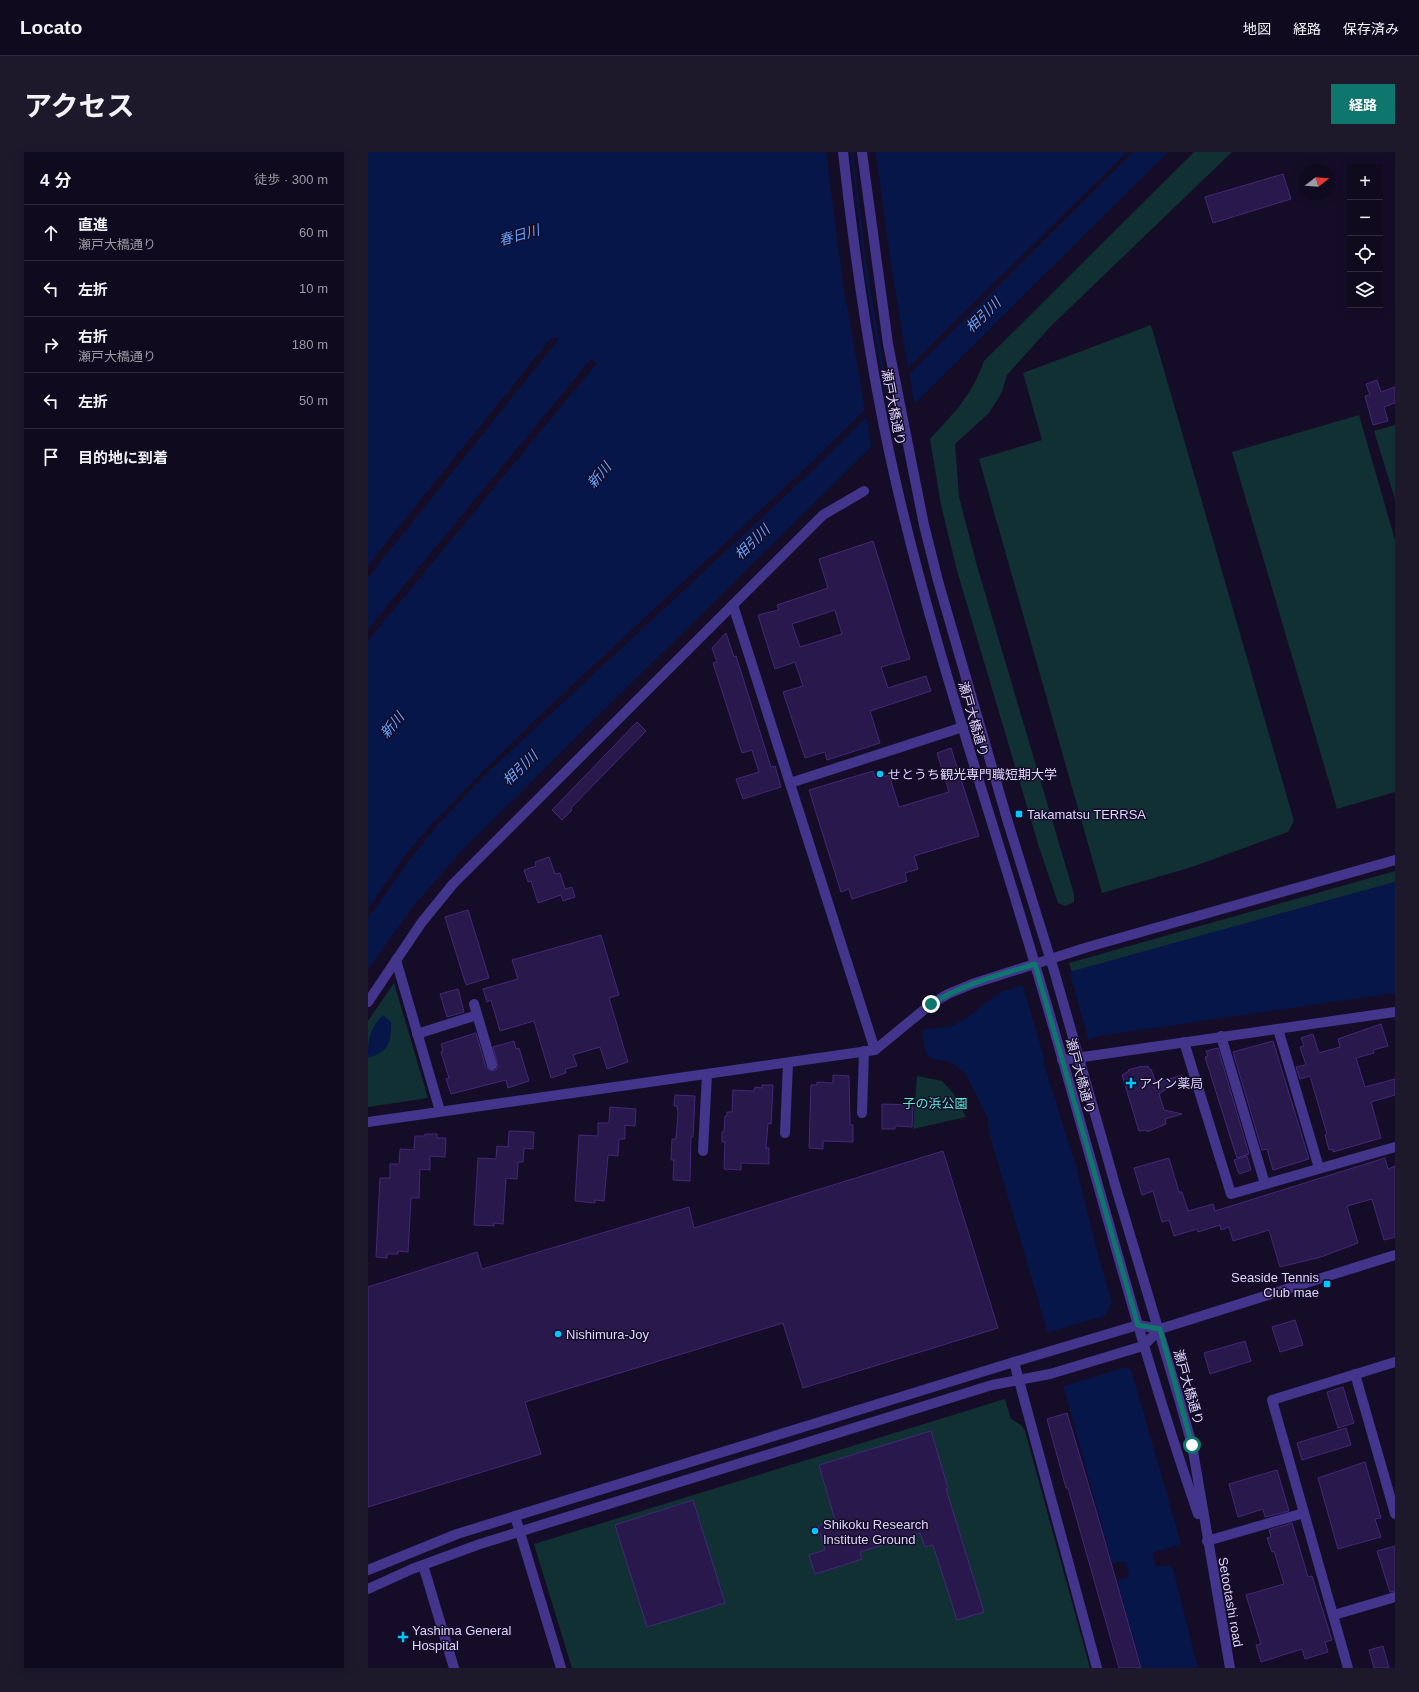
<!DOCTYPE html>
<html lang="ja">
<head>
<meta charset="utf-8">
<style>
  body { margin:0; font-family:Helvetica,"Noto Sans JP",sans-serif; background:#1e182b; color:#f1f3f6 }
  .controls { position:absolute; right:12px; top:12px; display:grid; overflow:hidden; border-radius:0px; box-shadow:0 2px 10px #0003 }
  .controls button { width:36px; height:36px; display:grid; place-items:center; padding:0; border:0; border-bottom:1px solid #302b3c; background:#100a1e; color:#f1f3f6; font:20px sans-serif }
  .compass { position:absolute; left:931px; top:12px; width:36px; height:36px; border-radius:50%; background:#100a1e; box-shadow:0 2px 10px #0003; rotate:73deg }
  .stop { position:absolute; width:12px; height:12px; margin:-9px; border:3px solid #0f766e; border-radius:50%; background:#fff }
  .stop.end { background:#0f766e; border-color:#fff; box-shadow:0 1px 4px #0008 }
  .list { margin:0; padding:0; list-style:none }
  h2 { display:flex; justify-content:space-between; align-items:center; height:52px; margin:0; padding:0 16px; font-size:17px }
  h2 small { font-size:13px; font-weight:400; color:#9c9aa4 }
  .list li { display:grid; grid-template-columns:26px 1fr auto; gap:12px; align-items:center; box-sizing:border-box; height:56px; padding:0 16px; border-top:1px solid #302b3c }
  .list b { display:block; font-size:15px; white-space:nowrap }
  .list p { margin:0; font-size:13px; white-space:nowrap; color:#9c9aa4 }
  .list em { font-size:13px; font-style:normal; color:#9c9aa4 }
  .icon { flex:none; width:22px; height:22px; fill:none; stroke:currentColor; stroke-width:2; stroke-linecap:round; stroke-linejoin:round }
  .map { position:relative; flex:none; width:1027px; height:1516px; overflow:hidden; border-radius:0px }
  header { display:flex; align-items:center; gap:24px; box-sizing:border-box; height:56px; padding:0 20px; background:#100a1e; border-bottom:1px solid #302b3c }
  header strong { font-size:19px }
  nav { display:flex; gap:22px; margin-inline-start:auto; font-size:14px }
  .intro { display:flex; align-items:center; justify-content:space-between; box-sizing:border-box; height:96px; padding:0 24px }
  h1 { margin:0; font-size:28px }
  .button { padding:10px 18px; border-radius:0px; background:#0f766e; color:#fff; font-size:14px; font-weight:700 }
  main { display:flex; gap:24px; padding:0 24px }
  aside { flex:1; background:#100a1e; border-radius:0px; box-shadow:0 2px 10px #0003 }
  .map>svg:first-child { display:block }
  .green { fill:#103033 }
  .water { fill:#061649 }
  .pier { fill:#150d28 }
  .building { fill:#28184b; stroke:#422879; fill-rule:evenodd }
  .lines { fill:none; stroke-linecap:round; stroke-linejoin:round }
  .minor { stroke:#42358b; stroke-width:10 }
  .tertiary { stroke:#42358b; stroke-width:10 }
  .route { stroke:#0f766e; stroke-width:5 }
  .poi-dot { fill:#01c7ff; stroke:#150d28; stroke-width:1.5 }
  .labels { text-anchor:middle; stroke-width:3; stroke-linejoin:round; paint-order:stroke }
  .street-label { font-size:13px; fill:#dfd5ff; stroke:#150d28 }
  .poi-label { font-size:13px; fill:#dfd5ff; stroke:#150d28; text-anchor:start }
  .park-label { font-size:13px; fill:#56ead6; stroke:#150d28 }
  .water-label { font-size:14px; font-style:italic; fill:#63a4ff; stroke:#150d28 }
</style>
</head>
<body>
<header>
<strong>Locato</strong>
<nav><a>地図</a><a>経路</a><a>保存済み</a></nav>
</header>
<div class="intro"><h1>アクセス</h1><a class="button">経路</a></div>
<main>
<aside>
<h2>4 分<small>徒歩 · 300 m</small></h2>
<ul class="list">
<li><svg class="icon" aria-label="ahead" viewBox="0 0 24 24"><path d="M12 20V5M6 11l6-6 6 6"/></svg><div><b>直進</b><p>瀬戸大橋通り</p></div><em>60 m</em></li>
<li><svg class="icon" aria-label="left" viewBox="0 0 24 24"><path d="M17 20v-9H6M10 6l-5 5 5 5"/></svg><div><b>左折</b></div><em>10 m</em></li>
<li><svg class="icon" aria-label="right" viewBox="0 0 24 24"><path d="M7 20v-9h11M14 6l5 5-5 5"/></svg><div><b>右折</b><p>瀬戸大橋通り</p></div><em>180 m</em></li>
<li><svg class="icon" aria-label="left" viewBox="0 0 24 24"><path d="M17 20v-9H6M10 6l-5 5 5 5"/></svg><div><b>左折</b></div><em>50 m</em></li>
<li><svg class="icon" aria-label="arrive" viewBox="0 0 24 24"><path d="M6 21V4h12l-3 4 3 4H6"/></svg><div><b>目的地に到着</b></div></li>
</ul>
</aside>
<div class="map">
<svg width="1027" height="1516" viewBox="0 0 1027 1516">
  <rect width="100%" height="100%" fill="#150d28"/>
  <g class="green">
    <path d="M 826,0 L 864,0 L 682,175 L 639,223 L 634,240 L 621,261 L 587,292 L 591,345 L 609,414 L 706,742 L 706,750 L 697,754 L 690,751 L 671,695 L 590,422 L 573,353 L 562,287 C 587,260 604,243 616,209 Z"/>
    <path d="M 783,173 L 926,669 L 920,680 L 824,715 L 734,741 L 611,307 L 674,288 L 655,221 Z"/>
    <path d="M 991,263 L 1027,388 L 1027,640 L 969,657 L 864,300 Z"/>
    <path d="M 1027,273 L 1027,347 L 1006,279 Z"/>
    <path d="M 1027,719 L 1027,730 L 704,820 L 701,811 Z"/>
    <path d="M 26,831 L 60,946 L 0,955 L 0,869 Z"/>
    <path d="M 549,924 L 574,929 L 586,942 L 598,965 L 545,977 Z"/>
    <path d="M 637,1247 L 643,1267 L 653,1273 L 657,1279 L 722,1516 L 204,1516 L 166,1392 Z"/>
  </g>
  <g class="water">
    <path d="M 0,0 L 759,0 L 441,313 L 185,551 L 113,621 L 65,671 L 38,702 L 0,756 L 0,489 L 229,211 L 223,207 L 0,477 L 0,426 L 191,187 L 184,185 L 0,413 Z"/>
    <path d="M 765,0 L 800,0 L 510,288 L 90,702 L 44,756 L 0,817 L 0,766 L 44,705 L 68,675 L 116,624 L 446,317 Z"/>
    <path d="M 1027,730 L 1027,841 L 730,884 L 675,909 L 708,1015 L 728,1095 L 813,1392 L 784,1401 L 788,1415 L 801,1413 L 805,1417 L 830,1516 L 774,1516 L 749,1429 L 759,1426 L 761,1422 L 756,1409 L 744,1411 L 702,1257 L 621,980 L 620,967 L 598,922 L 582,910 L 566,907 L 558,901 L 554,878 L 584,874 L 597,867 L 631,841 L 654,833 Z"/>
    <path d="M 15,863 L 23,870 C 23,892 21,899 0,906 C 0,886 1,878 15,863 Z"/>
  </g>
  <g class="pier">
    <path d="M 458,0 L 483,0 L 498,129 L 517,240 L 497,259 L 475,132 Z"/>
    <path d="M 485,0 L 508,0 L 522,105 L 540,216 L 519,237 L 498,108 Z"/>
    <path d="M 541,220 L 547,254 L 526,275 L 520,241 Z"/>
    <path d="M 518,243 L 525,277 L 504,297 L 498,263 Z"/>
    <path d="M 701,818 L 721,889 L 677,909 L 654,831 Z"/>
    <path d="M 745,1149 L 765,1219 L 758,1215 L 693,1235 L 677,1181 L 736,1164 Z"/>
  </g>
  <g class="building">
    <path d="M 915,22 L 923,47 L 845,71 L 837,45 Z"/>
    <path d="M 1009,228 L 1013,240 L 1027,235 L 1027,251 L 1016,255 L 1020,269 L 1005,273 L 997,244 L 1002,243 L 998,232 Z"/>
    <path d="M 505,389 L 542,507 L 513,515 L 520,536 L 558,524 L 563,539 L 502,559 L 512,591 L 459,608 L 457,600 L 437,606 L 415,540 L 435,534 L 427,510 L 407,517 L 390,463 L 411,458 L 409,453 L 460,436 L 451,407 ZM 467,458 L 474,482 L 432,495 L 424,472 Z"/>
    <path d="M 358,481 L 366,505 L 368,504 L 403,615 L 407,614 L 413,635 L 375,647 L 368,627 L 391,620 L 384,598 L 374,601 L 345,511 L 349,510 L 344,496 Z"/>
    <path d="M 269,570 L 278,579 L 203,656 L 204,658 L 194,668 L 184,658 Z"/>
    <path d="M 583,596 L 611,684 L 546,704 L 550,717 L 537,721 L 539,729 L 484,747 L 481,737 L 473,740 L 441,638 L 505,619 L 508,627 L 521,623 L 531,655 L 581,640 L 569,601 Z"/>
    <path d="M 181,705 L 187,722 L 192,721 L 197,737 L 204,735 L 207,745 L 195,749 L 193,743 L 170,751 L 163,729 L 160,730 L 156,718 L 168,714 L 167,710 Z"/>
    <path d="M 100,758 L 121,826 L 98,833 L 77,765 Z"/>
    <path d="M 233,783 L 251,843 L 241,846 L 260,910 L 239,917 L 232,895 L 205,903 L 209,914 L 197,917 L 198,921 L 183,926 L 166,869 L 132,879 L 123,848 L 119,850 L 115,837 L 150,827 L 144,808 Z"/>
    <path d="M 90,837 L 96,860 L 79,865 L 72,842 Z"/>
    <path d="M 1013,872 L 1020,894 L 1005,898 L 1006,901 L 988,906 L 997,935 L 1027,927 L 1027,943 L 1003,950 L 1013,986 L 965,1000 L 965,997 L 961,998 L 957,983 L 959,982 L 942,924 L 932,927 L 928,915 L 938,913 L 932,895 L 936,894 L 933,886 L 945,882 L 951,901 L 972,895 L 970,887 Z"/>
    <path d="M 108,881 L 118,915 L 123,919 L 128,918 L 130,914 L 125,895 L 146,889 L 148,897 L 151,896 L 161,929 L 140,936 L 138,928 L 83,942 L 78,927 L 81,926 L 73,900 L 75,899 L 73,892 Z"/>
    <path d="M 905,889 L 941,1007 L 905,1018 L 899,997 L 894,998 L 865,900 Z"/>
    <path d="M 850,896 L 881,1002 L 869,1006 L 837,905 L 840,904 L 838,899 Z"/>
    <path d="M 774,914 L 774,915 L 780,914 L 782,918 L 783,917 L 788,931 L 814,923 L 815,926 L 791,942 L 796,958 L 814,962 L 797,967 L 798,972 L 779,980 L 779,978 L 771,979 L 754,923 L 761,919 L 760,918 Z"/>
    <path d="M 465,923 L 481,924 L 482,973 L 485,973 L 485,990 L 455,989 L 455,997 L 441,996 L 443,933 L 449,933 L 449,930 L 465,931 Z"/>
    <path d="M 394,933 L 405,933 L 403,972 L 400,971 L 398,996 L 401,996 L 401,1012 L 373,1011 L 373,1018 L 356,1017 L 357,990 L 354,990 L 354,980 L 356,980 L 357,964 L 359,964 L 359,960 L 364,960 L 365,938 L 386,939 L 387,935 L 394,936 Z"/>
    <path d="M 307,943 L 327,944 L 325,985 L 323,985 L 322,1029 L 305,1028 L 306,1008 L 303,1008 L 304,987 L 308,987 L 310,962 L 309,954 L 306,954 Z"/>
    <path d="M 514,952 L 545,953 L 544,975 L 527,974 L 527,977 L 514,977 Z"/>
    <path d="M 242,955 L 268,957 L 267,974 L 257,973 L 257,987 L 251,987 L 250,1004 L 240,1003 L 236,1049 L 227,1048 L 227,1051 L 207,1049 L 211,983 L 230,984 L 230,971 L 241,971 Z"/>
    <path d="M 141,979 L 166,980 L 165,997 L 156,996 L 155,1010 L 150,1010 L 149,1027 L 138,1026 L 135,1072 L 126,1071 L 126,1074 L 106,1073 L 110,1006 L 128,1007 L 129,994 L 140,995 Z"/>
    <path d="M 57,982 L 69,982 L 69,986 L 78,986 L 77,1005 L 62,1004 L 62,1018 L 52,1017 L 51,1046 L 43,1046 L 40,1100 L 30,1099 L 30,1102 L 19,1102 L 19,1106 L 8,1105 L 12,1026 L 22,1026 L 22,1012 L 31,1012 L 32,997 L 46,998 L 47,984 L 57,984 Z"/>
    <path d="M 575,999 L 630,1176 L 435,1236 L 415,1171 L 157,1250 L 173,1302 L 0,1355 L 0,1135 L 109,1100 L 114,1117 L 321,1055 L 326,1076 Z"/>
    <path d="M 879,1004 L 883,1018 L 871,1022 L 866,1008 Z"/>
    <path d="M 801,1006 L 811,1040 L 814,1040 L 820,1059 L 845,1052 L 847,1059 L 1017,1006 L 1020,1017 L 1027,1014 L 1027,1085 L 1016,1088 L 1004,1047 L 979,1054 L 990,1091 L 953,1105 L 912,1115 L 901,1078 L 865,1089 L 861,1075 L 853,1078 L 852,1073 L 830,1080 L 829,1077 L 806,1084 L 801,1068 L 794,1070 L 785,1039 L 774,1043 L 766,1016 Z"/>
    <path d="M 927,1168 L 935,1193 L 912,1200 L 904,1175 Z"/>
    <path d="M 877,1189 L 883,1209 L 842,1222 L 836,1201 Z"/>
    <path d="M 975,1235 L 986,1271 L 970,1276 L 959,1240 Z"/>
    <path d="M 699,1261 L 730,1365 L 773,1516 L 751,1516 L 700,1336 L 698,1336 L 679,1267 Z"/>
    <path d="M 978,1276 L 983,1293 L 934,1308 L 929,1291 Z"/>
    <path d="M 563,1279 L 580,1336 L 578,1337 L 616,1460 L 589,1468 L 565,1393 L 557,1395 L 552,1381 L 492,1400 L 494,1407 L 447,1422 L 441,1403 L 457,1398 L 450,1374 L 467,1368 L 451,1313 Z"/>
    <path d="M 997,1310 L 1013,1366 L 1007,1367 L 1013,1385 L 970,1397 L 950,1326 Z"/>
    <path d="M 909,1318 L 921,1359 L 897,1365 L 895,1357 L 870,1365 L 861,1332 Z"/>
    <path d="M 325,1348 L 357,1451 L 279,1475 L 247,1373 Z"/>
    <path d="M 924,1371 L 940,1425 L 944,1424 L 964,1488 L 957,1490 L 960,1500 L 937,1507 L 934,1497 L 893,1510 L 888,1493 L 893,1492 L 878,1443 L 916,1432 L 906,1399 L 904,1400 L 899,1386 L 903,1385 L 901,1378 Z"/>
    <path d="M 1027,1394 L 1027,1439 L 1022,1440 L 1009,1399 Z"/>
    <path d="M 1015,1494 L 1021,1516 L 1006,1516 L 1001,1498 Z"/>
  </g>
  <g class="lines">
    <g class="minor">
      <path d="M 365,453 L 507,898"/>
      <path d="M 422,631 L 595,575"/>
      <path d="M 28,808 L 72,959"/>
      <path d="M 0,850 L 54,770 L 85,732 L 455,363 L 496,339"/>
      <path d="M 106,852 L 124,913"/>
      <path d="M 910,877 L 951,1016"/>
      <path d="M 49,882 L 109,863"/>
      <path d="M 853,884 L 897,1032"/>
      <path d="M 816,890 L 863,1042 L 1027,995"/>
      <path d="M 694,908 L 1027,860"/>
      <path d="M 494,961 L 496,899"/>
      <path d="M 0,970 L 507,898 L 563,852 L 580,842 L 604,832 L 720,795 L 1027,708"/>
      <path d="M 417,981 L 420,911"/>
      <path d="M 335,999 L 339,922"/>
      <path d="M 646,1210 L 729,1516"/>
      <path d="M 987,1222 L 1027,1362"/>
      <path d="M 147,1364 L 193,1516"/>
      <path d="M 839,1389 L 936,1361"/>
      <path d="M 55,1413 L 86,1516"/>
      <path d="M 966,1463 L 1027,1445"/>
      <path d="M 980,1516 L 904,1248 L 1027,1210"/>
    </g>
    <g class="tertiary">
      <path d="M 475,0 C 487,108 502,216 526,322 C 564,492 622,658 671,826 C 724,1005 769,1186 830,1362"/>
      <path d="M 494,0 L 520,192 L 556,373 L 570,429 L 639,667 L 687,822 L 748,1036 L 812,1250 L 824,1293 L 862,1516"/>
      <path d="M 0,1418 L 89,1382 L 646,1210 L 770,1173 L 792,1177 L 1027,1103"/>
      <path d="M 0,1437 L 44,1417 L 112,1392 L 624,1233 L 682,1222 L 775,1194 L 792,1177"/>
    </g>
  </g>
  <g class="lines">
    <path class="route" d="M 563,852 C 595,832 631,823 667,812 L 770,1173 L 792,1177 L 824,1293"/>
  </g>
  <g class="poi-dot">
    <circle cx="512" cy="622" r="4"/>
    <rect x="647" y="658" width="8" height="8" rx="2"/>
    <path d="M761 925h4v4h4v4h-4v4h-4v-4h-4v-4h4z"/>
    <rect x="955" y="1128" width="8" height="8" rx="2"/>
    <circle cx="190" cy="1182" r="4"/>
    <circle cx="447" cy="1379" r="4"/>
    <path d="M33 1479h4v4h4v4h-4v4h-4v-4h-4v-4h4z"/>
  </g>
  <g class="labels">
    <g class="street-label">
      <text transform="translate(526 255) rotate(79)" y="5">瀬戸大橋通り</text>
      <text transform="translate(606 567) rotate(74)" y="5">瀬戸大橋通り</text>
      <text transform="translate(713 924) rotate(75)" y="5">瀬戸大橋通り</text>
      <text transform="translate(821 1235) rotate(74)" y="5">瀬戸大橋通り</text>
      <text transform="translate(863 1450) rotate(80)" y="5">Setootashi road</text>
    </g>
    <g class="poi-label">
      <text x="520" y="627">せとうち観光専門職短期大学</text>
      <text x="659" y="667">Takamatsu TERRSA</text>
      <text x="771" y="936">アイン薬局</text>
      <text x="951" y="1130" text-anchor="end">Seaside Tennis<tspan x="951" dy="15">Club mae</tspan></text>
      <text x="198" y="1187">Nishimura-Joy</text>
      <text x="455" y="1377">Shikoku Research<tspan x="455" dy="15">Institute Ground</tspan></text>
      <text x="44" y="1483">Yashima General<tspan x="44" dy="15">Hospital</tspan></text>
    </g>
    <g class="park-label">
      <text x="567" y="956">子の浜公園</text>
    </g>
    <g class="water-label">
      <text transform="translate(151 83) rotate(-16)" y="5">春日川</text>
      <text transform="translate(615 163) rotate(-44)" y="5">相引川</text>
      <text transform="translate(231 323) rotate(-50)" y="5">新川</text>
      <text transform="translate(384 390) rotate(-44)" y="5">相引川</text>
      <text transform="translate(24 573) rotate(-50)" y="5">新川</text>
      <text transform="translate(152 616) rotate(-44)" y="5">相引川</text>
    </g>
  </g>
</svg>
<div class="controls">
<button>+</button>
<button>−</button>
<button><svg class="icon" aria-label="locate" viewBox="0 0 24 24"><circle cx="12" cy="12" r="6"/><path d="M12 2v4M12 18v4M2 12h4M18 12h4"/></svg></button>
<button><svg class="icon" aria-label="layers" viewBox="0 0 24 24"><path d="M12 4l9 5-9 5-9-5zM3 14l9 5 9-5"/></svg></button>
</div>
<svg class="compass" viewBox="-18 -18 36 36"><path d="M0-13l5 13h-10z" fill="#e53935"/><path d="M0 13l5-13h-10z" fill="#9c9aa4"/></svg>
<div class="stop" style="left:824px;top:1293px"></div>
<div class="stop end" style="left:563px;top:852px"></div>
</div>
</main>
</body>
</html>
